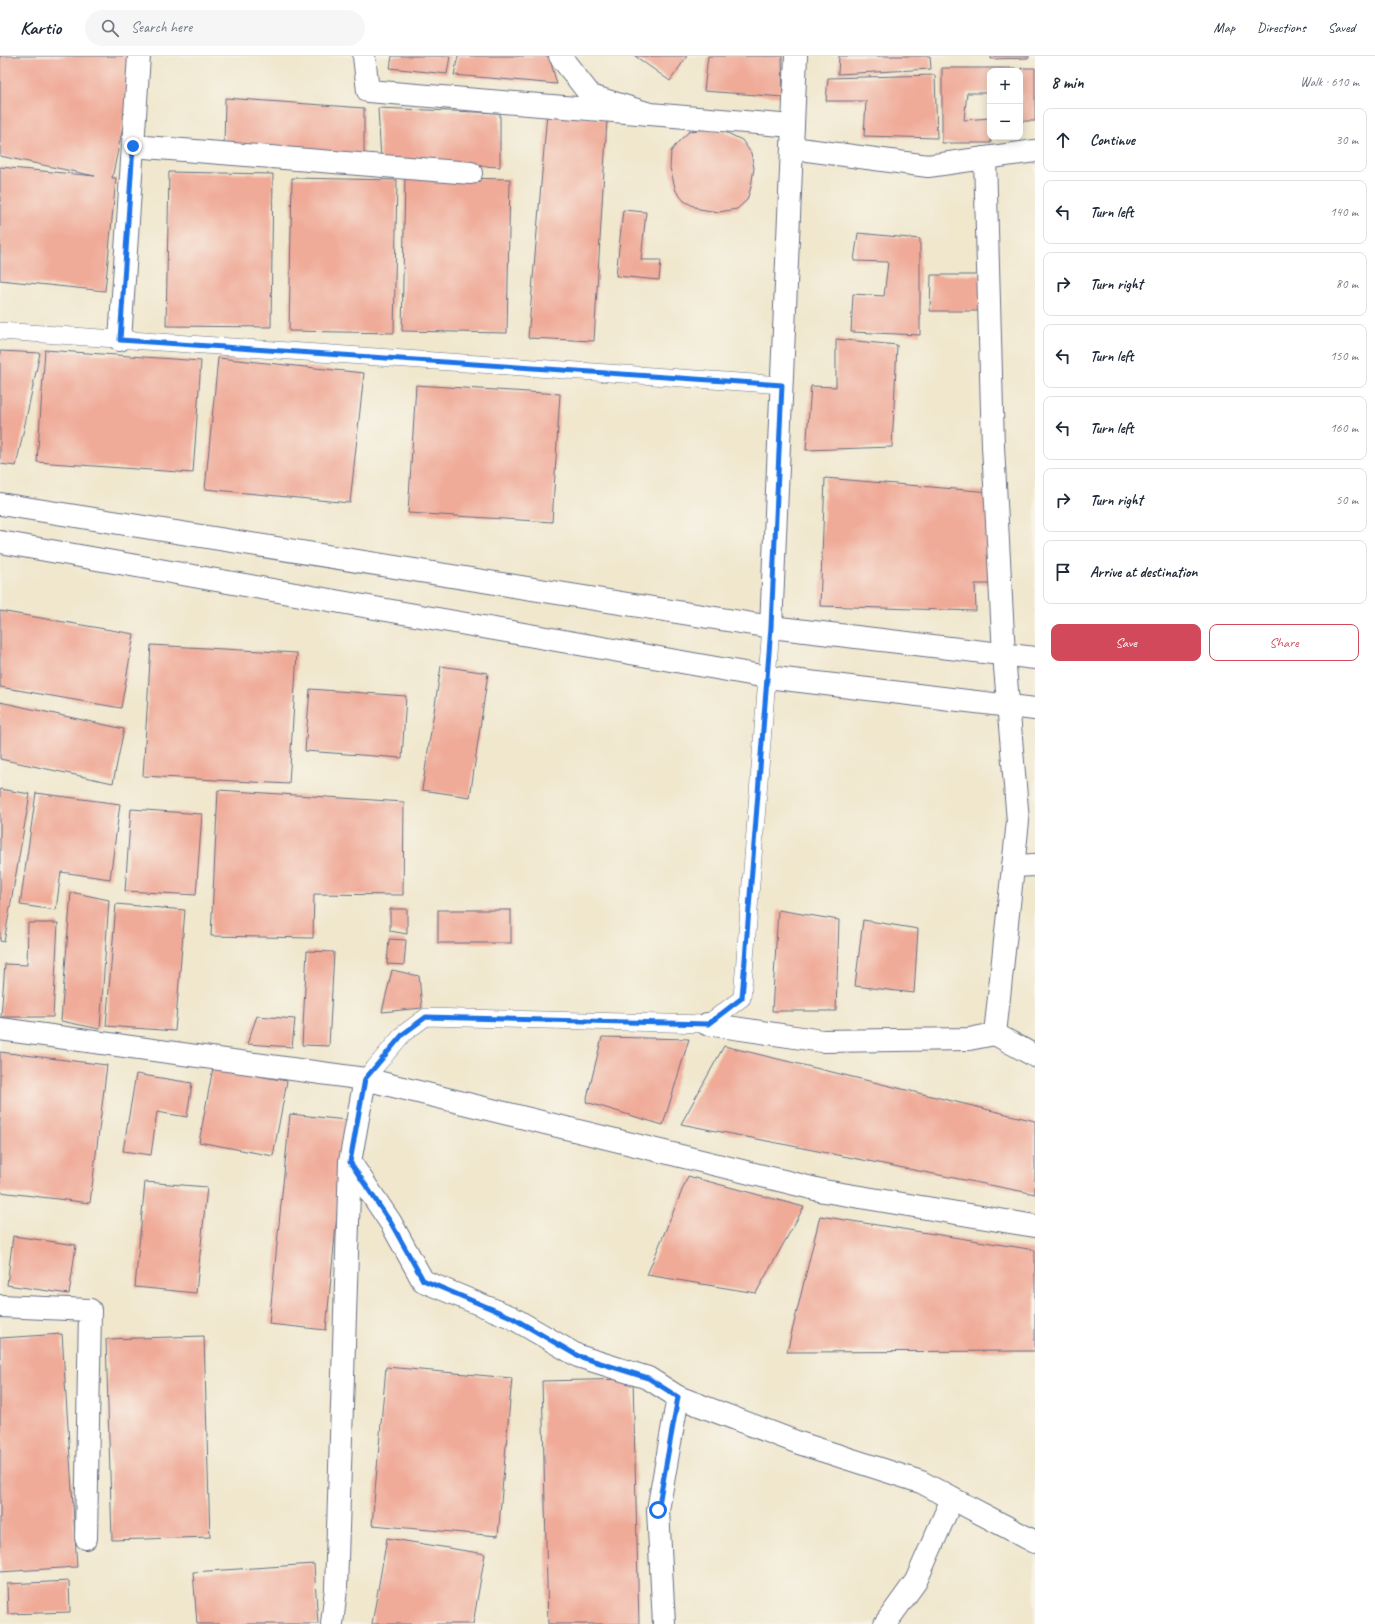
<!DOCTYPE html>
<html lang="en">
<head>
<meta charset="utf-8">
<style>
  body { margin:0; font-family:Caveat,sans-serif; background:#f6f6f7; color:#1f2937 }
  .controls { position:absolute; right:12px; top:12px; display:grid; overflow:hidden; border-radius:8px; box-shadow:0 2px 10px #0003 }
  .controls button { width:36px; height:36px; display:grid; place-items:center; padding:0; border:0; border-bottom:1px solid #e0e1e3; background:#fff; color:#1f2937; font:20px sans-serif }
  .stop { position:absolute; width:12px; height:12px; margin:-9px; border:3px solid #1a73e8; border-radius:50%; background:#fff }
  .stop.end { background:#1a73e8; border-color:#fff; box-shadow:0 1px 4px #0008 }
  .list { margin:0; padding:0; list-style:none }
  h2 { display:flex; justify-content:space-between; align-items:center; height:52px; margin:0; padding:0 16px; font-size:17px }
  h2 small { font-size:13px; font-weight:400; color:#747a83 }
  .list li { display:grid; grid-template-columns:26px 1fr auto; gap:12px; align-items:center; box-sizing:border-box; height:64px; margin:0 8px 8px; padding:0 8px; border:1px solid #e0e1e3; border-radius:8px }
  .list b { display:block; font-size:15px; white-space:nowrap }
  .list em { font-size:13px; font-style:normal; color:#747a83 }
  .actions { display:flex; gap:8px; padding:12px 16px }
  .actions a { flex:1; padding:9px 0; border:1px solid #d1495b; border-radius:8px; text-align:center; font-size:14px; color:#d1495b }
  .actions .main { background:#d1495b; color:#fff }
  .icon { flex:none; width:22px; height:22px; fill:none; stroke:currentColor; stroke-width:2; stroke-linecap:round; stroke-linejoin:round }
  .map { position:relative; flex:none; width:1035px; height:1568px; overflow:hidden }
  header { display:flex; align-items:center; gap:24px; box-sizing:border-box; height:56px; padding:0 20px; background:#fff; border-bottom:1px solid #e0e1e3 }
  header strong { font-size:19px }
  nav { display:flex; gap:22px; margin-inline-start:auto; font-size:14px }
  .search { width:280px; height:36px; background:#f6f6f7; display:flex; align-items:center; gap:10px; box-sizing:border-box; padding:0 14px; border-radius:22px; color:#747a83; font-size:15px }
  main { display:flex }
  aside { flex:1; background:#fff }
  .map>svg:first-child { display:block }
  .building { fill:#f0aa98 }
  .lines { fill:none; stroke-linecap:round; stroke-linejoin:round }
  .pedestrian-casing { stroke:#666f85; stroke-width:18 }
  .minor-casing { stroke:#666f85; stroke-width:24 }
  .tertiary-casing { stroke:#666f85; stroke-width:24 }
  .pedestrian { stroke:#fff; stroke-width:17 }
  .minor { stroke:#fff; stroke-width:22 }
  .tertiary { stroke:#fff; stroke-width:22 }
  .route { stroke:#1a73e8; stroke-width:5 }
</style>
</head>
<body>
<header>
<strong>Kartio</strong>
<div class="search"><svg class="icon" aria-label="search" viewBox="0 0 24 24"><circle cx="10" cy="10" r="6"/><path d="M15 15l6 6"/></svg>Search here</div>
<nav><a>Map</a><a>Directions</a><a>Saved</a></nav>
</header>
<main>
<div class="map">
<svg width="1035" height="1568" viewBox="0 0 1035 1568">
  <rect width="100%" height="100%" fill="#f7f3e8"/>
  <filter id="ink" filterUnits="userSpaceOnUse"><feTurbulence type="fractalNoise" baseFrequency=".025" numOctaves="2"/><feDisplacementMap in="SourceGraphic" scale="8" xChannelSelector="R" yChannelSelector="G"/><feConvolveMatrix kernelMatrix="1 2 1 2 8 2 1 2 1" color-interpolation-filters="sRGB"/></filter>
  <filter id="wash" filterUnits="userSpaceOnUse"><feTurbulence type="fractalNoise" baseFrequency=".012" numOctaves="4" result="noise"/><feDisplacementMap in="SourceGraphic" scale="16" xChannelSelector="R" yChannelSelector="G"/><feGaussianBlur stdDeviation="0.9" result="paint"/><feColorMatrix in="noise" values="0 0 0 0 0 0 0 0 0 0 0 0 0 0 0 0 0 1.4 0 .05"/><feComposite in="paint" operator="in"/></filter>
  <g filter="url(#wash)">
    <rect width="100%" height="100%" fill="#f0e7cd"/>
    <g id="blocks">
      <g class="building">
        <path d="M 0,0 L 138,0 L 112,122 L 116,122 L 105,235 L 0,224 L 0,111 L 95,120 L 0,100 Z"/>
        <path d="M 392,0 L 450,0 L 447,18 L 390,12 Z"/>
        <path d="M 458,0 L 549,0 L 557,28 L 454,19 Z"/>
        <path d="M 635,0 L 687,0 L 670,25 Z"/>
        <path d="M 708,0 L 782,0 L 783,41 L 704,35 Z"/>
        <path d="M 839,0 L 930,0 L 931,13 L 838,18 Z"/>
        <path d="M 991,0 L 1029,0 L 1029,2 L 991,3 Z"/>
        <path d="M 942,12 L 1015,12 L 1015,15 L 990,15 L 990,37 L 967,37 L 964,64 L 990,62 L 991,87 L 942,87 Z"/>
        <path d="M 1021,12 L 1035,12 L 1035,65 L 1022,65 Z"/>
        <path d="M 935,19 L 937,82 L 864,80 L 866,45 L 826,45 L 828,22 Z"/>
        <path d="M 225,42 L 364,52 L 364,100 L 224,92 Z"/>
        <path d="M 378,52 L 500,57 L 500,111 L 381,104 Z"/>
        <path d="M 547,57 L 607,64 L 594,285 L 528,282 Z"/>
        <path d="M 707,73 L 723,75 L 742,84 L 751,97 L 754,112 L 751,131 L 747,144 L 737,153 L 719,156 L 699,153 L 684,145 L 676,135 L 670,112 L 671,95 L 679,85 L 690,75 Z"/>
        <path d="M 169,116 L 273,118 L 271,271 L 166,270 Z"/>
        <path d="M 405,121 L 510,123 L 507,277 L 402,275 Z"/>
        <path d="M 292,122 L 397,124 L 394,277 L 289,275 Z"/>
        <path d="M 623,154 L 646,156 L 641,204 L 661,204 L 659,224 L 616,220 Z"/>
        <path d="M 858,177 L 920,183 L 920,279 L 851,276 L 853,238 L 884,240 L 888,206 L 854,205 Z"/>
        <path d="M 931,219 L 981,219 L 983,255 L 930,255 Z"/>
        <path d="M 836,283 L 897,289 L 892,391 L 806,394 L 811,330 L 836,331 Z"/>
        <path d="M 45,294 L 201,305 L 193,417 L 37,406 Z"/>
        <path d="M 0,295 L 40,297 L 16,410 L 0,408 Z"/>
        <path d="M 218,302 L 364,317 L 350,447 L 205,433 Z"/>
        <path d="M 416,329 L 560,338 L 552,466 L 408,457 Z"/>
        <path d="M 825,422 L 990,436 L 993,528 L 975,528 L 976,555 L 820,550 Z"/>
        <path d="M 0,555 L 134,578 L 121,652 L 0,631 Z"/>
        <path d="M 151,589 L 297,597 L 289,728 L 143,720 Z"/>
        <path d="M 441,610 L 488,617 L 470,741 L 422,734 Z"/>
        <path d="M 310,633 L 406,640 L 402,702 L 305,695 Z"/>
        <path d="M 0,646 L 124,673 L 113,727 L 0,703 Z"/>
        <path d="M 0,733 L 30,738 L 4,886 L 0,885 Z"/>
        <path d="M 218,734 L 404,746 L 403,839 L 314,838 L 313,882 L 211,880 Z"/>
        <path d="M 36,737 L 120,748 L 110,823 L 61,816 L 56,854 L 20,849 Z"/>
        <path d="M 131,753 L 202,758 L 196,839 L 125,835 Z"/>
        <path d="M 71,836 L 109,844 L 100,973 L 61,965 Z"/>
        <path d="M 116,848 L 185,854 L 175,975 L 106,970 Z"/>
        <path d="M 390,853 L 407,853 L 407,878 L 390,875 Z"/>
        <rect x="438" y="854" width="73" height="33"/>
        <path d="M 778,854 L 839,864 L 836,955 L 772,955 Z"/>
        <path d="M 863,864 L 918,873 L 914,937 L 855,930 Z"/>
        <path d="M 28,867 L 58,867 L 53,961 L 1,961 L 5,908 L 27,909 Z"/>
        <path d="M 389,883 L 406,884 L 404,909 L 387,908 Z"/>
        <path d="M 307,895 L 334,896 L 329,990 L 302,989 Z"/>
        <path d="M 392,914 L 419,920 L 422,952 L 382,956 Z"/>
        <path d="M 257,960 L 295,963 L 292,991 L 247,988 Z"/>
        <path d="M 602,981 L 689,983 L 663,1069 L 586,1046 Z"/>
        <path d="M 724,990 L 1035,1065 L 1035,1138 L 681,1068 Z"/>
        <path d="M 0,996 L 107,1009 L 90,1147 L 0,1136 Z"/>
        <path d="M 213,1012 L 287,1025 L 273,1100 L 199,1086 Z"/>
        <path d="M 136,1018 L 192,1027 L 187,1061 L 157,1056 L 151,1099 L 123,1095 Z"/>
        <path d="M 290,1058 L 346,1064 L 326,1274 L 269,1268 Z"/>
        <path d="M 688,1120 L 804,1151 L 756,1237 L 647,1219 Z"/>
        <path d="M 145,1126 L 207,1131 L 196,1237 L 135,1231 Z"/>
        <path d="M 820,1160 L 1035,1194 L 1035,1295 L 787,1296 Z"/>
        <path d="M 13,1180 L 76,1189 L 69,1238 L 7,1229 Z"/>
        <path d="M 62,1278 L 77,1511 L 0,1516 L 0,1282 Z"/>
        <path d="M 204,1280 L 210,1481 L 112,1484 L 106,1283 Z"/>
        <path d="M 386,1311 L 512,1322 L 498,1480 L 372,1469 Z"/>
        <path d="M 633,1323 L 639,1568 L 548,1568 L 542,1325 Z"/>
        <path d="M 387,1482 L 485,1498 L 473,1568 L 372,1568 Z"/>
        <path d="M 314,1508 L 318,1568 L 197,1568 L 193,1516 Z"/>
        <path d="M 69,1525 L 70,1556 L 8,1558 L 7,1528 Z"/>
      </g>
    </g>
  </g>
  <g filter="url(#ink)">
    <use href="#blocks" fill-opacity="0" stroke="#666f85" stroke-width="1"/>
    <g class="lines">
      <g class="pedestrian-casing">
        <g id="pedestrian">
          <path d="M 0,275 L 782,329"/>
          <path d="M 365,1023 L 403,978 L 426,961 L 707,968 L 742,942 L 771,571"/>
        </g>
      </g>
      <g class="minor-casing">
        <g id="minor">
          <path d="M 364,0 L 368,35 L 650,58"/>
          <path d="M 560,0 L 591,40 L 650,58 L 793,70"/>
          <path d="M 133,90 L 471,117"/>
          <path d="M 792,92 L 928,110 L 1035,95"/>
          <path d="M 985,102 L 993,390 L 1004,599 L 1018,765 L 995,978"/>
          <path d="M 120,284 L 139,0"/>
          <path d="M 771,571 L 796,0"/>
          <path d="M 1013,810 L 1035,809"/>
          <path d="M 707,968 L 822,985 L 969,983 L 995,978 L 1035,1000"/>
          <path d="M 350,1106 L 391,1167 L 423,1225 L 511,1261 L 578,1300 L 648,1322 L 678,1341 L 799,1387 L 921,1426 L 1035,1486"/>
          <path d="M 0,1250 L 90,1254 L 86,1482"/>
          <path d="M 664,1568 L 658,1454 L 678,1341"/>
          <path d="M 885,1568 L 916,1525 L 952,1443"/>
        </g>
      </g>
      <g class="tertiary-casing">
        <g id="tertiary">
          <path d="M 0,448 L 771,571 L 1035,602"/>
          <path d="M 0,486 L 767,621 L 1035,653"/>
          <path d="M 0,973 L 365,1023 L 824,1135 L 1035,1170"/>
          <path d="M 332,1568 L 336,1533 L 350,1106 L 365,1023"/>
        </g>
      </g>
      <use href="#pedestrian" class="pedestrian"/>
      <use href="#minor" class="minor"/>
      <use href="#tertiary" class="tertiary"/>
    </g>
  </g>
  <g class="lines" filter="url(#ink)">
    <path class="route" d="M 133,90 L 120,284 L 782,329 L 771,571 L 742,942 L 708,968 L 426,961 L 403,978 L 365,1023 L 350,1106 L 391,1167 L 423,1224 L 511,1261 L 578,1300 L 648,1322 L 678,1341 L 658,1454"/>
  </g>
</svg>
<div class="controls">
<button>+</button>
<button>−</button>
</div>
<div class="stop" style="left:658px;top:1454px"></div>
<div class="stop end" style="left:133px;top:90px"></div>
</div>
<aside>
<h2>8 min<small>Walk · 610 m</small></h2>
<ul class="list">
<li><svg class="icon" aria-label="ahead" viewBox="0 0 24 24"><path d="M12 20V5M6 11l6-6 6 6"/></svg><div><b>Continue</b></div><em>30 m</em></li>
<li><svg class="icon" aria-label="left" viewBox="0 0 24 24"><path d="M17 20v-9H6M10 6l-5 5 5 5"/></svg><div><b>Turn left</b></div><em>140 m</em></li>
<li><svg class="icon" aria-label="right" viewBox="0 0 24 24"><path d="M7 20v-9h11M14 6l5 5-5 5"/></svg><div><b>Turn right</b></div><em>80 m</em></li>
<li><svg class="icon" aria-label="left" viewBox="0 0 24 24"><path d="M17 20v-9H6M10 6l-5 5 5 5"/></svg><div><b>Turn left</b></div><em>150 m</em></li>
<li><svg class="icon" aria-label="left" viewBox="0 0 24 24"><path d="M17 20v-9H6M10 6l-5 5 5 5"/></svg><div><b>Turn left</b></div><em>160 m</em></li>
<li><svg class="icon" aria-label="right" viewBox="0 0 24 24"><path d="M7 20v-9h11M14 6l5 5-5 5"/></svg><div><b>Turn right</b></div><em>50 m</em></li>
<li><svg class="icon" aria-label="arrive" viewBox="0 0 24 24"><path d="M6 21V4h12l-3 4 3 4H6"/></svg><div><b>Arrive at destination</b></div></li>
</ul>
<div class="actions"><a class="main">Save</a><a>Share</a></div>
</aside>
</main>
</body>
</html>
